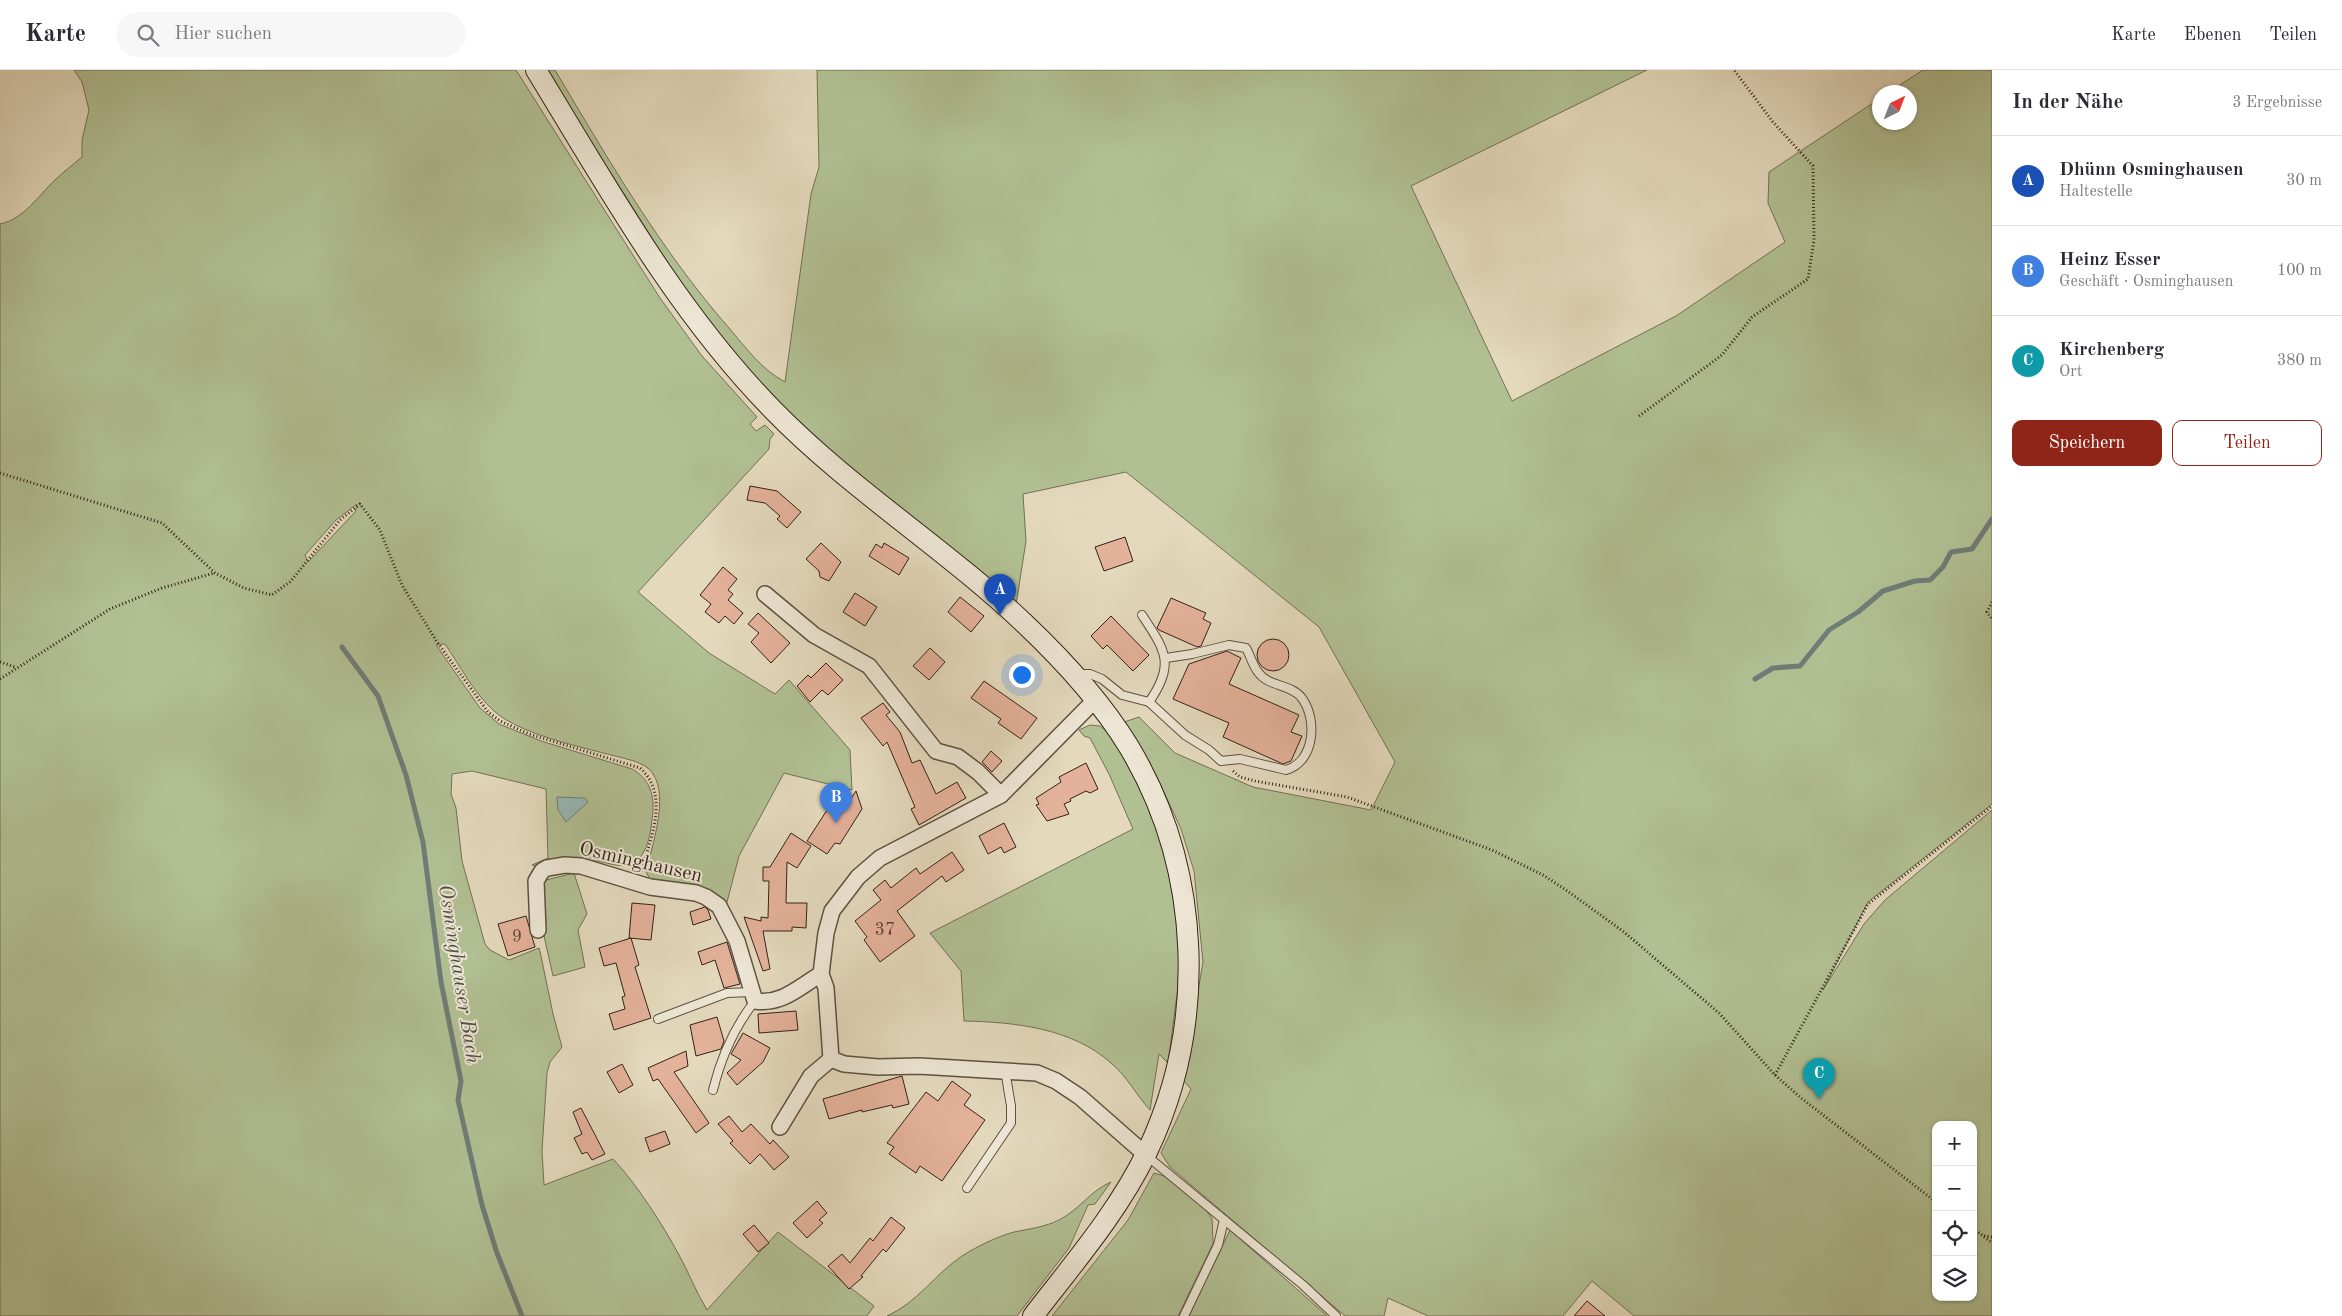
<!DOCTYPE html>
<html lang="de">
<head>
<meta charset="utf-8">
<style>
  body { margin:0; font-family:"Old Standard TT",serif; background:#f7f7f7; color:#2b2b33 }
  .controls { position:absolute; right:15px; bottom:15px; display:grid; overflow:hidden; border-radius:10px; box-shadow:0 1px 4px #0004 }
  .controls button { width:45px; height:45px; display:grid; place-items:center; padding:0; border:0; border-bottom:1px solid #e1e1e2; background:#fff; color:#2b2b33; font:25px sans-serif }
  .compass { position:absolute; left:1872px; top:15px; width:45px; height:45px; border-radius:50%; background:#fff; box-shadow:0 1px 4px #0004; rotate:42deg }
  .you { position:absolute; left:1021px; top:604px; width:18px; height:18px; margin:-12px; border:4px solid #fff; border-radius:50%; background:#1a73e8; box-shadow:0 0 0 8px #1a73e833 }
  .badge { display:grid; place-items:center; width:32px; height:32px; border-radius:50%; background:#8f2418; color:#fff; font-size:16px; font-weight:700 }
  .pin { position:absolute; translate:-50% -41px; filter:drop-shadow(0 1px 2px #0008) }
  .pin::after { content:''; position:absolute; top:26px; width:18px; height:15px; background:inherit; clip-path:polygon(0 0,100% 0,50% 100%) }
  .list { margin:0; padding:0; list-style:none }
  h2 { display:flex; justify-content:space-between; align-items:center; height:65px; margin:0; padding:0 20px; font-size:21px }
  h2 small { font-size:16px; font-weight:400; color:#7c7c81 }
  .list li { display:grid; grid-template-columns:32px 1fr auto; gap:15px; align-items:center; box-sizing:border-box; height:90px; padding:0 20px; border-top:1px solid #e1e1e2 }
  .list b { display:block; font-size:19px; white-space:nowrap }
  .list p { margin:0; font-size:16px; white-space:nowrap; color:#7c7c81 }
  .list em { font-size:16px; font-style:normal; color:#7c7c81 }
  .actions { display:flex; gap:10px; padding:15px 20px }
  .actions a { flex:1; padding:11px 0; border:1px solid #8f2418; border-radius:10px; text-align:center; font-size:18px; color:#8f2418 }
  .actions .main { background:#8f2418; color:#fff }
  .icon { flex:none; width:28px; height:28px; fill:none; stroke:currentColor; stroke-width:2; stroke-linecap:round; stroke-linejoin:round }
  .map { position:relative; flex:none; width:1992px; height:1246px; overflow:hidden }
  header { display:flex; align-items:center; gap:30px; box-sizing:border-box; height:70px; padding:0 25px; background:#fff; border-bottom:1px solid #e1e1e2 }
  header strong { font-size:24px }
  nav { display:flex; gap:28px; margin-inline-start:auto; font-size:18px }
  .search { width:350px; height:45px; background:#f7f7f7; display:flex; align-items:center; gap:12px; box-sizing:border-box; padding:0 18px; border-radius:28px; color:#7c7c81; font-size:19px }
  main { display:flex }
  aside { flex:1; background:#fff }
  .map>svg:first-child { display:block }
  .green { fill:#b1c093; stroke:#727154; fill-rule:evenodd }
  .water { fill:#97b9b8; stroke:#6f7d77 }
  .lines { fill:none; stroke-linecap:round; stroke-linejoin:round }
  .stream { stroke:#6f7d77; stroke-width:5 }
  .building { fill:#e4b19a; stroke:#322216 }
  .lane-casing { stroke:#5e5040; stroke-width:10 }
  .street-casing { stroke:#5e5040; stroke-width:18 }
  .secondary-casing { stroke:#322216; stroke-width:22 }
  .path { stroke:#322216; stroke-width:3; stroke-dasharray:1 2.5; stroke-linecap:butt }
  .lane { stroke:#ede6d4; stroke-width:8 }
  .street { stroke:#ede6d4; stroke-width:15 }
  .secondary { stroke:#ede6d4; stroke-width:20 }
  .labels { text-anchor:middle; stroke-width:4; stroke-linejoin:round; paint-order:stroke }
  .number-label { font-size:18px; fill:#5e4637 }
  .street-label { font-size:20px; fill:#322216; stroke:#ede6d4 }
  .water-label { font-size:21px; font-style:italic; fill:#504f47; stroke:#ede6d4 }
</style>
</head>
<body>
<header>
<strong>Karte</strong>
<div class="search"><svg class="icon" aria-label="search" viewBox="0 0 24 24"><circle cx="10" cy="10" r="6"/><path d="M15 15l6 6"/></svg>Hier suchen</div>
<nav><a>Karte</a><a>Ebenen</a><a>Teilen</a></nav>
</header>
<main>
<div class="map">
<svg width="1992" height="1246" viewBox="0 0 1992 1246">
  <rect width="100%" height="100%" fill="#e4d9bd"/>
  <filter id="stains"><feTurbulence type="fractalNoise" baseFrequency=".004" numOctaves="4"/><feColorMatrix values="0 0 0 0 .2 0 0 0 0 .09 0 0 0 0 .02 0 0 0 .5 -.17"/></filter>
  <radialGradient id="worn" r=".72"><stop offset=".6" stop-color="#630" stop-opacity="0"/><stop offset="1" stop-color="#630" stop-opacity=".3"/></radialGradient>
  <g class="green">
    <path d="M 74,0 L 516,0 L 660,228 L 702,286 L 757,347 L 750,354 L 756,361 L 765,355 L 774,364 L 770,369 L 769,379 L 638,522 L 709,583 L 775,624 L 789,610 L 850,680 L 852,720 L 784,703 L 739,786 L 726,836 L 651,811 L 646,802 C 652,776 669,727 653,704 C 649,697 641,694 634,691 C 596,680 523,667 494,641 C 474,623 460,596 445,574 L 436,575 L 480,638 L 499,654 L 541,671 L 632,699 C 648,708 654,722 653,741 C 651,759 649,792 626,795 C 616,797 606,792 596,791 C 582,789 554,795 539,796 L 532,795 L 548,788 L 546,719 L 472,701 L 452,704 L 451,724 L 456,738 L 462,791 L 485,874 L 490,880 L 509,890 L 539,878 L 541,886 L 553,944 L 562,977 L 550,992 L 547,1003 L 542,1081 L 544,1115 L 613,1089 C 636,1113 663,1155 679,1185 C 689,1203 696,1222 707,1240 L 778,1162 L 842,1211 L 849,1219 L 851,1218 L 874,1236 L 867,1246 L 0,1246 L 0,154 C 24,149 38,126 55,110 C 63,102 73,95 82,87 L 82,70 L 89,40 L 82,12 ZM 357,434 L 355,442 L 308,492 L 305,485 L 336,450 Z"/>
    <path d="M 546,0 L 555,0 C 608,89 660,179 729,258 C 747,279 761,299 785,312 L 811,124 L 819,97 L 817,0 L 1647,0 L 1411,116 L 1512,331 L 1676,246 L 1785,172 L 1768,133 L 1769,102 L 1879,29 L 1880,52 L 1910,52 L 1910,22 L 1889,22 L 1923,0 L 1992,0 L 1992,734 L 1868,832 L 1823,920 L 1864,854 L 1885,830 L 1992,740 L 1992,1246 L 1634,1246 L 1592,1211 L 1563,1246 L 1428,1246 L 1388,1228 L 1384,1246 L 1345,1246 L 1170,1097 L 1161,1083 L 1191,1019 L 1183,1010 L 1203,892 L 1194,801 L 1181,759 L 1156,705 L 1124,652 L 1139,647 L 1175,683 L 1253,717 L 1371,740 L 1395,692 L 1319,557 L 1126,402 L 1023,424 L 1026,471 L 1016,535 L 842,392 L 800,354 L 743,295 L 679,211 ZM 1936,1055 L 1973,1055 L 1973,1227 L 1936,1227 Z"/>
    <path d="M 1090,655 L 1100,656 L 1115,668 L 1152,744 L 1166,791 L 1180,857 L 1179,909 L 1168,993 L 1159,984 L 1150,1040 C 1136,1025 1127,1006 1111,993 C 1072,958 1014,952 964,951 L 961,901 L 930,863 L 1133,759 L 1109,704 L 1090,668 L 1084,666 L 1079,660 Z"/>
    <path d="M 574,803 L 587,844 L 578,860 L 585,897 L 553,906 L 542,857 L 542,811 Z"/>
    <path d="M 1154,1103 L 1164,1106 L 1202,1135 L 1212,1148 L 1213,1174 L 1178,1246 L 1052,1246 L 1128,1150 Z"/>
    <path d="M 1111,1112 L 1095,1134 L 1088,1135 L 1069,1178 L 1017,1246 L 887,1246 C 917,1233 935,1204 962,1186 C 978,1176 996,1167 1014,1162 C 1029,1159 1045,1157 1059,1150 C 1079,1140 1090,1121 1111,1112 Z"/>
    <path d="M 1230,1160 L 1325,1244 L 1327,1246 L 1189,1246 Z"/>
  </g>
  <path class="water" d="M 557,727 L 585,728 L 588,732 L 566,752 L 558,740 Z"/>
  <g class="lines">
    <g class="stream">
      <path d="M 342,577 L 378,626 L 406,705 L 423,772 L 441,912 L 461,1011 L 458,1030 L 482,1135 L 497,1183 L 522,1246"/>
      <path d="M 1755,609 L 1773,598 L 1800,596 L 1829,560 L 1858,542 L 1883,521 L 1915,511 L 1930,510 L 1943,497 L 1951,482 L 1972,479 L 1992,449"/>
    </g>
  </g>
  <g class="building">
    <path d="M 750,416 L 777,421 L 801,442 L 787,458 L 777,449 L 780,446 L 765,433 L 747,430 Z"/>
    <path d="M 1125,467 L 1133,491 L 1104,501 L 1095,477 Z"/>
    <path d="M 821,473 L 841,492 L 829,511 L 820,507 L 819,501 L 806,489 Z"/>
    <path d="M 884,473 L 909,488 L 899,505 L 869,486 L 876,474 L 882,478 Z"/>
    <path d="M 723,497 L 737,509 L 728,520 L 733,524 L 728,530 L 743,543 L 734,554 L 725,546 L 719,553 L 705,542 L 711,534 L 700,525 Z"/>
    <path d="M 855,523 L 877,537 L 865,556 L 843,542 Z"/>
    <path d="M 960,527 L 984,546 L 971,562 L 948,542 Z"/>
    <path d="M 1171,528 L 1206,543 L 1203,549 L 1211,553 L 1201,576 L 1197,577 L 1159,560 L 1157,558 Z"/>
    <path d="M 758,543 L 790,573 L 771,593 L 751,572 L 759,563 L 748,554 Z"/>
    <path d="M 1111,546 L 1149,585 L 1133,601 L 1107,575 L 1103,579 L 1091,566 Z"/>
    <circle cx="1273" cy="585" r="16"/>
    <path d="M 930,578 L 945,592 L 929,610 L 913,596 Z"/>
    <path d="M 1227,581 L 1241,588 L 1229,614 L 1299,645 L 1291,662 L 1302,666 L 1291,691 L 1283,694 L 1223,667 L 1229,653 L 1173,629 L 1189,594 Z"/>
    <path d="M 826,593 L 843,610 L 828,625 L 822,620 L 810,632 L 797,616 L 808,605 L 811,608 Z"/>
    <path d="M 984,611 L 1037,648 L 1021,669 L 998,653 L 1001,649 L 971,628 Z"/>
    <path d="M 883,633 L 890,642 L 886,645 L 900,662 L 912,693 L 920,690 L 936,724 L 957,712 L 966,728 L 919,755 L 911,739 L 915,737 L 887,672 L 883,676 L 861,648 Z"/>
    <path d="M 991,681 L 1002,691 L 992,702 L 982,692 Z"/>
    <path d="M 1086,693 L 1098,719 L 1090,723 L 1086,721 L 1070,729 L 1071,731 L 1064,734 L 1069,744 L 1047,751 L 1036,735 L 1039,734 L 1036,728 L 1061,712 L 1059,707 Z"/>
    <path d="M 856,721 L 862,739 L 840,774 L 835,773 L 827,784 L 807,771 L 829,737 L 840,745 Z"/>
    <path d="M 1004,753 L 1016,777 L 1004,783 L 1001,777 L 988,784 L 979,766 Z"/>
    <path d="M 791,763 L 811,776 L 797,798 L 787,792 L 786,833 L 807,833 L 806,858 L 792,857 L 792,861 L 763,861 L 770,899 L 763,901 L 744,847 L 761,851 L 761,847 L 768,848 L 769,811 L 763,811 L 763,797 L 770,797 Z"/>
    <path d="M 952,782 L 964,800 L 946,812 L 942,806 L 897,841 L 915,866 L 880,892 L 864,870 L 867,867 L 855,851 L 881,830 L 873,820 L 885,810 L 891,818 L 916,798 L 920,804 Z"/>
    <path d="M 632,833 L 655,835 L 651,870 L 629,868 Z"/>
    <path d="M 705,837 L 708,840 L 711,849 L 693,855 L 690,842 Z"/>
    <path d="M 526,846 L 535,877 L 508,886 L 498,854 Z"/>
    <path d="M 631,868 L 639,895 L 635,897 L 651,948 L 614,960 L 609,944 L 625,939 L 622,927 L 625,926 L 616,893 L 604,896 L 599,878 Z"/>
    <path d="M 727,872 L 740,914 L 724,918 L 715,890 L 702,895 L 698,882 Z"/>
    <path d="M 796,941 L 798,960 L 759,963 L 758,944 Z"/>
    <path d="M 717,947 L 724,971 L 721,979 L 696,986 L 690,955 Z"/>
    <path d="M 743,963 L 770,978 L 763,992 L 737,1015 L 727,1003 L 741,990 L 731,984 Z"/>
    <path d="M 686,981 L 688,996 L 674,1002 L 709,1053 L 696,1063 L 658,1009 L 653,1011 L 648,998 Z"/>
    <path d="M 622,994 L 633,1015 L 619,1023 L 607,1002 Z"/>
    <path d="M 902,1006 L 909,1034 L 893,1038 L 892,1035 L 862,1042 L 862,1040 L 829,1049 L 823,1029 Z"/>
    <path d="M 952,1011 L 971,1025 L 964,1035 L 985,1050 L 942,1111 L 920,1096 L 916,1103 L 889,1084 L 894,1077 L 887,1073 L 926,1022 L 938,1031 Z"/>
    <path d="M 581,1038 L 605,1084 L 592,1090 L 587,1082 L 582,1084 L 574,1068 L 582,1064 L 573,1042 Z"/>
    <path d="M 729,1046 L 742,1062 L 751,1054 L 770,1074 L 773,1070 L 789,1087 L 774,1100 L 760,1084 L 750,1094 L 730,1073 L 733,1071 L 718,1054 Z"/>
    <path d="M 665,1061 L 670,1074 L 650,1082 L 645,1068 Z"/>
    <path d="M 817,1131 L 827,1143 L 819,1150 L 823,1153 L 807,1168 L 793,1153 Z"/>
    <path d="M 891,1147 L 905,1158 L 886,1182 L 883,1179 L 861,1206 L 863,1207 L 849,1219 L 828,1196 L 842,1184 L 850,1193 L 870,1168 L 873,1171 Z"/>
    <path d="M 754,1155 L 769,1173 L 758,1182 L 743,1164 Z"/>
    <path d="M 1587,1231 L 1605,1246 L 1574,1246 Z"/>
  </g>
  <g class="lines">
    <g class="lane-casing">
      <g id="lane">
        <path d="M 1142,545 C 1165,580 1176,594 1149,632"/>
        <path d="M 1078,604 L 1090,604 L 1102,609 L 1122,625 L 1149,632 L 1185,665 L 1209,680 L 1221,691 L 1240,689 L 1286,700 C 1315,692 1318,648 1301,627 C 1291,614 1268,617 1258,602 C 1253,596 1250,585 1246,578 L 1229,575 L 1192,584 L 1166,588"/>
        <path d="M 658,949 L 727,923 L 752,922"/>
        <path d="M 713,1020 C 721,988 735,956 755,931"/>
        <path d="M 1147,1086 L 1303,1215 L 1336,1246"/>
        <path d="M 967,1118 L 1011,1053 L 1011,1036 L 1005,1000"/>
        <path d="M 1184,1246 L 1218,1175 L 1224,1150"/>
      </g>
    </g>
    <g class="street-casing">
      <g id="street">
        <path d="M 765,524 L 814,565 L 869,596 L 936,681 L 958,687 L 978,702 L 1001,725"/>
        <path d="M 1095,630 L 1001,725 L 880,788 L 858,807 L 832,841 L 826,863 L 821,904 L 826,918 L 831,989 L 844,994 L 878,997 L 919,996 L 1037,1003 L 1056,1011 L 1080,1027 L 1146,1085"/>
        <path d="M 538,860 L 536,811 L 542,801 L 547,798 L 565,795 L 581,796 L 650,817 L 696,823 L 706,827 L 719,836 L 737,871 L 755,931 C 782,935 799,917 821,904"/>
        <path d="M 780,1057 L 811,1006 L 831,989"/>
      </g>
    </g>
    <g class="secondary-casing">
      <path id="secondary" d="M 536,0 C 608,118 676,241 773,340 C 850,419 945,478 1025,554 C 1063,590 1101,631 1129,677 C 1202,799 1208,954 1147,1082 C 1118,1142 1073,1194 1033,1246"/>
    </g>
    <g class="path">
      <path d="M 1639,346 L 1722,285 L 1752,247 L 1808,209 L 1814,170 L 1813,96 L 1773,52 L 1734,0"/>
      <path d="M 0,403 L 162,453 L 215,503 L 244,518 L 272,525 L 291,511 L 340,450 L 360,434 L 380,460 L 402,515 L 437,572 L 488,642 L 500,651 L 529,664 L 640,698 C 670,725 651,768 641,801"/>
      <path d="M 1992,532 L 1987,542 L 1992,549"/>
      <path d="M 0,592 L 15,597"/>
      <path d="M 0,609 L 110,539 L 162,518 L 214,503"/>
      <path d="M 1233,701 L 1240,707 L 1255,711 L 1347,727 L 1492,780 L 1543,805 L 1566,820 L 1624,862 L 1719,943 L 1775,1005 L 1801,1028 L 1936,1132"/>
      <path d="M 1775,1005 L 1868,834 L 1992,736"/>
      <path d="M 1973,1158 L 1992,1173"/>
      <path d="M 1984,1166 L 1992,1167"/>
    </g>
    <use href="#lane" class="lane"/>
    <use href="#street" class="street"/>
    <use href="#secondary" class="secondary"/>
  </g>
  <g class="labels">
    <g class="number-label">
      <text x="885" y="865">37</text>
      <text x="517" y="872">9</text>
    </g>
    <g class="street-label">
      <text transform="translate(641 791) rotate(13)" y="7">Osminghausen</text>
    </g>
    <g class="water-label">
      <text transform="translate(460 904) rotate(81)" y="7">Osminghauser Bach</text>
    </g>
  </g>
  <rect width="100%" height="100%" filter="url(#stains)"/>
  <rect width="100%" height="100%" fill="url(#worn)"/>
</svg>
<div class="controls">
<button>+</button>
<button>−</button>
<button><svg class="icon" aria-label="locate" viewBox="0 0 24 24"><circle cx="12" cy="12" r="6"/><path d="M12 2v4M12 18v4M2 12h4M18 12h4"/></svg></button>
<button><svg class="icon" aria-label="layers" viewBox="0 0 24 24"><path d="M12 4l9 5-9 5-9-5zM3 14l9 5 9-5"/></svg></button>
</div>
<svg class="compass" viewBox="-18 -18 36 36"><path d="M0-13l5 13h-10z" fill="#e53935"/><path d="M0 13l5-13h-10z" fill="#7c7c81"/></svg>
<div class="you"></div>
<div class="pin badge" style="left:1000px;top:545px;background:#1a4fb4">A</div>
<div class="pin badge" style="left:836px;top:753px;background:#3f7fe0">B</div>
<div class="pin badge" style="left:1819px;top:1029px;background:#0f9aa8">C</div>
</div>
<aside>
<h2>In der Nähe<small>3 Ergebnisse</small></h2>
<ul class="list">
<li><span class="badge" style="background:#1a4fb4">A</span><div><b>Dhünn Osminghausen</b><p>Haltestelle</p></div><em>30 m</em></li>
<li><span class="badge" style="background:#3f7fe0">B</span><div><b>Heinz Esser</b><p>Geschäft · Osminghausen</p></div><em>100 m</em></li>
<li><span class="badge" style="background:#0f9aa8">C</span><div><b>Kirchenberg</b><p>Ort</p></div><em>380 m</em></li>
</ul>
<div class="actions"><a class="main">Speichern</a><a>Teilen</a></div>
</aside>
</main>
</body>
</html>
